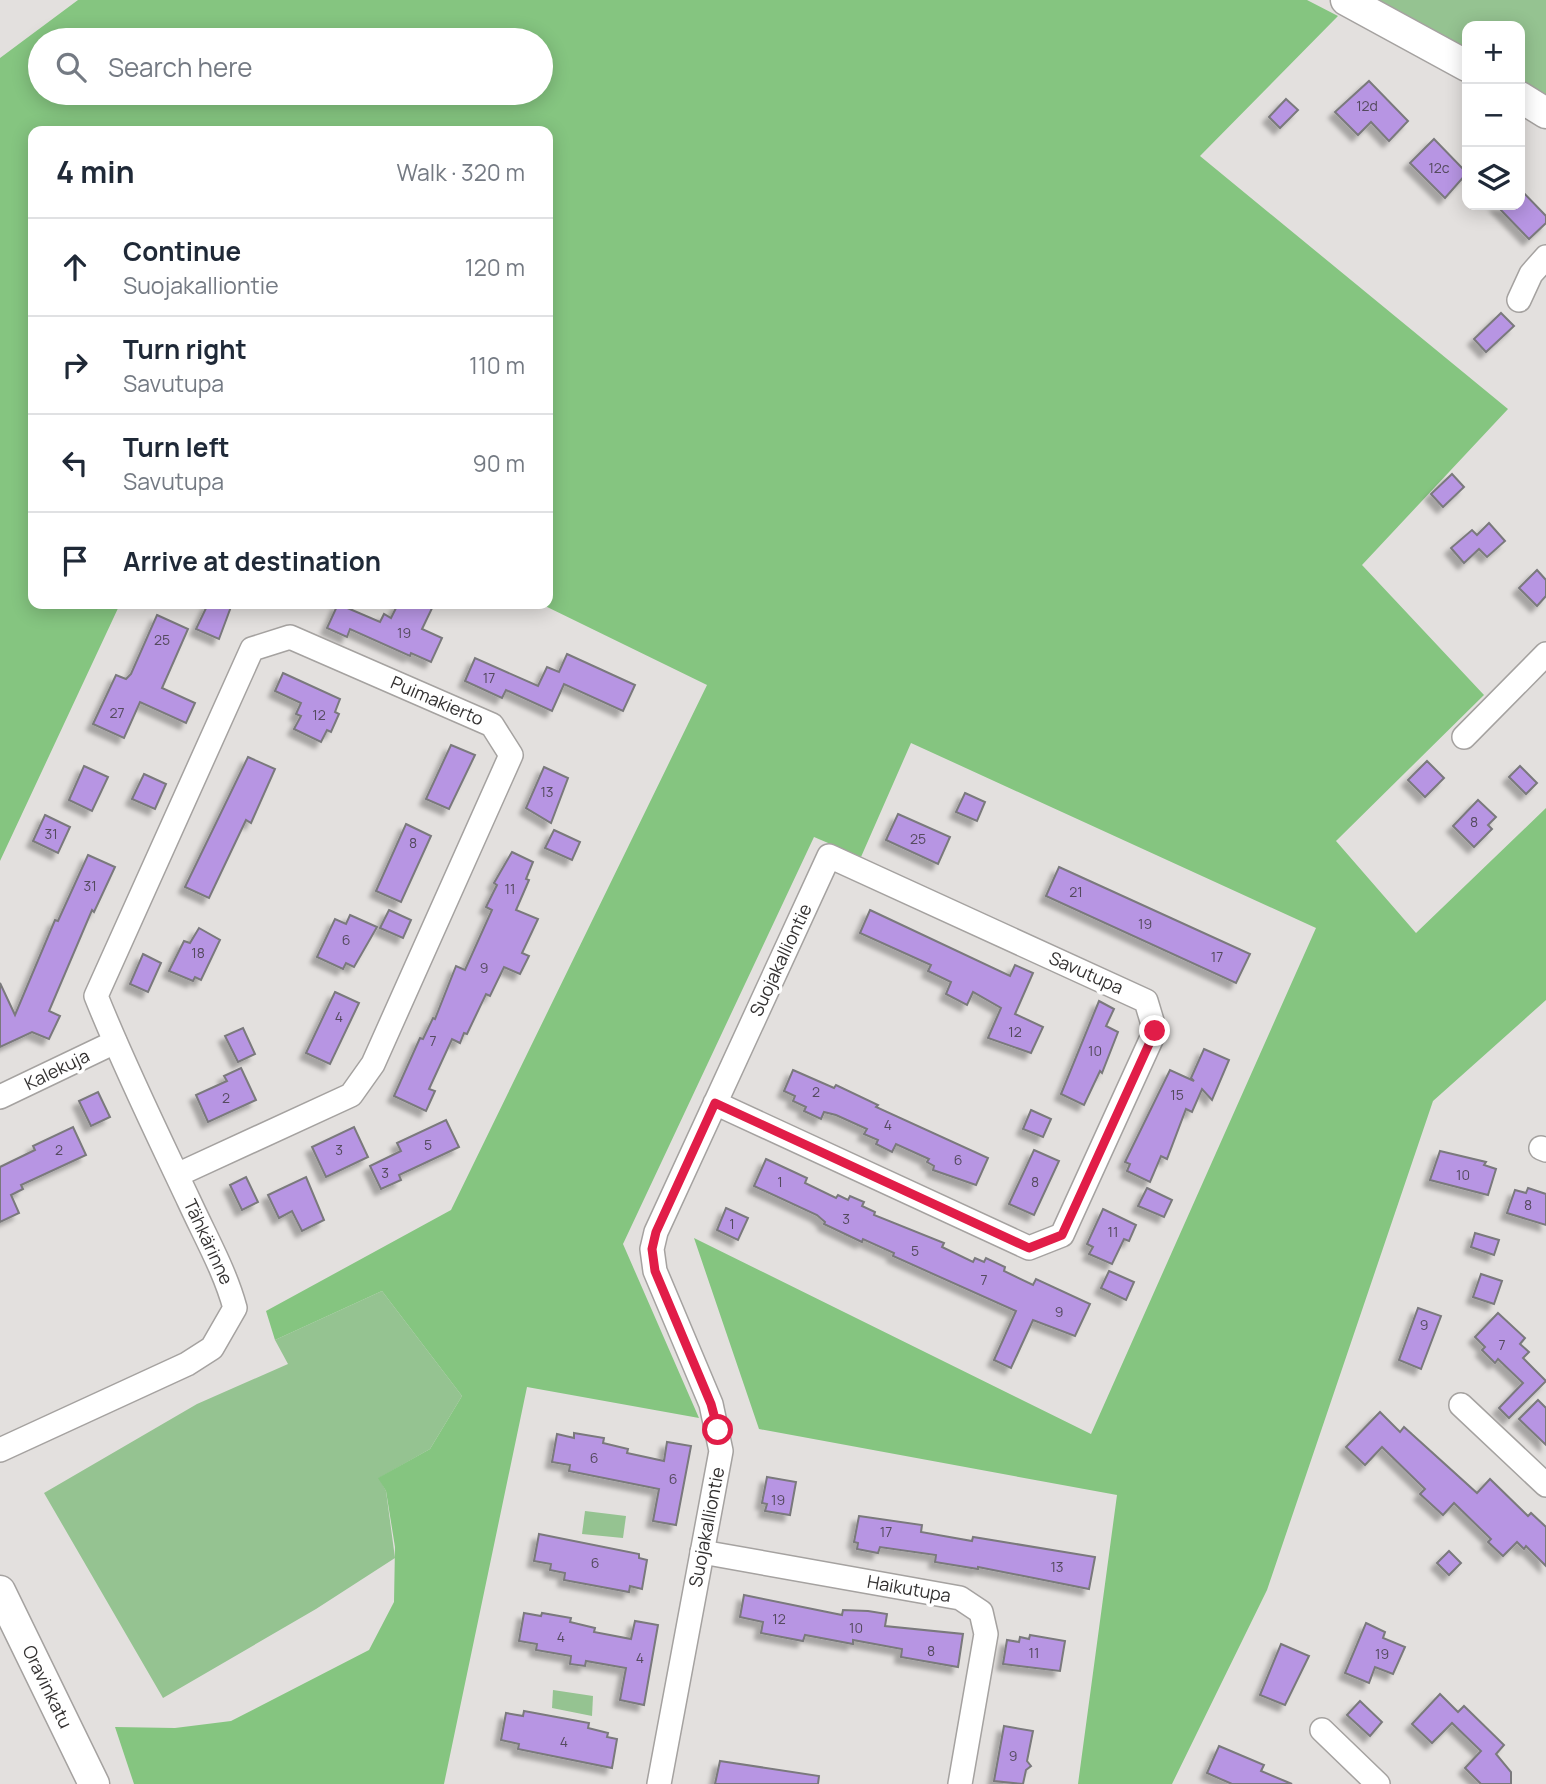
<!DOCTYPE html>
<html lang="en">
<head>
<meta charset="utf-8">
<style>
  body { margin:0; font-family:Manrope,sans-serif; background:#f6f6f7; color:#1f2937 }
  .controls { position:absolute; right:21px; top:21px; display:grid; overflow:hidden; border-radius:14px; box-shadow:0 4px 18px #0003 }
  .controls button { width:63px; height:63px; display:grid; place-items:center; padding:0; border:0; border-bottom:2px solid #e0e1e3; background:#fff; color:#1f2937; font:35px sans-serif }
  .stop { position:absolute; width:21px; height:21px; margin:-16px; border:5px solid #e11d48; border-radius:50%; background:#fff }
  .stop.end { background:#e11d48; border-color:#fff; box-shadow:0 2px 7px #0008 }
  .list { margin:0; padding:0; list-style:none }
  h2 { display:flex; justify-content:space-between; align-items:center; height:91px; margin:0; padding:0 28px; font-size:30px }
  h2 small { font-size:23px; font-weight:400; color:#747a83 }
  .list li { display:grid; grid-template-columns:46px 1fr auto; gap:21px; align-items:center; box-sizing:border-box; height:98px; padding:0 28px; border-top:2px solid #e0e1e3 }
  .list b { display:block; font-size:26px; white-space:nowrap }
  .list p { margin:0; font-size:23px; white-space:nowrap; color:#747a83 }
  .list em { font-size:23px; font-style:normal; color:#747a83 }
  .icon { flex:none; width:38px; height:38px; fill:none; stroke:currentColor; stroke-width:2; stroke-linecap:round; stroke-linejoin:round }
  .map { position:relative; flex:none; width:1546px; height:1784px; overflow:hidden }
  .search { position:absolute; background:#fff; box-shadow:0 4px 18px #0003; left:28px; top:28px; width:525px; height:77px; display:flex; align-items:center; gap:18px; box-sizing:border-box; padding:0 24px; border-radius:38px; color:#747a83; font-size:26px }
  .panel { position:absolute; background:#fff; box-shadow:0 4px 18px #0003; left:28px; top:126px; width:525px; height:483px; border-radius:14px }
  .map>svg:first-child { display:block }
  .green { fill:#95c391 }
  .forest { fill:#85c580; fill-rule:evenodd }
  .building { fill:#b795e3; stroke:#7a797c; stroke-width:2; filter:url(#shadow) }
  .lines { fill:none; stroke-linecap:round; stroke-linejoin:round }
  .minor-casing { stroke:#a5a2a0; stroke-width:26 }
  .tertiary-casing { stroke:#a5a2a0; stroke-width:33 }
  .minor { stroke:#fff; stroke-width:23 }
  .tertiary { stroke:#fff; stroke-width:30 }
  .route { stroke:#e11d48; stroke-width:9 }
  .labels { text-anchor:middle; stroke-width:7; stroke-linejoin:round; paint-order:stroke }
  .number-label { font-size:14px; fill:#544a5e }
  .street-label { font-size:18px; fill:#333131; stroke:#fff }
</style>
</head>
<body>
<div class="map">
<svg width="1546" height="1784" viewBox="0 0 1546 1784">
  <defs>
    <filter id="shadow"><feDropShadow dx="-6" dy="6" stdDeviation="2" flood-color="#0004"/></filter>
  </defs>
  <rect width="100%" height="100%" fill="#e3e0de"/>
  <g class="green">
    <path d="M 1377,0 L 1546,0 L 1546,95 L 1520,79 L 1520,26 L 1467,26 L 1467,49 Z"/>
    <path d="M 382,1291 L 462,1396 L 430,1449 L 379,1478 L 386,1491 L 395,1558 L 316,1609 L 163,1698 L 44,1493 L 197,1404 L 288,1364 L 275,1340 Z"/>
    <path d="M 585,1511 L 626,1516 L 623,1538 L 582,1534 Z"/>
    <path d="M 553,1690 L 593,1696 L 592,1716 L 552,1708 Z"/>
  </g>
  <path class="forest" d="M 78,0 L 1307,0 L 1338,16 L 1200,156 L 1508,409 L 1362,565 L 1484,695 L 1336,841 L 1416,933 L 1546,808 L 1546,1000 L 1433,1101 L 1267,1590 L 1172,1784 L 1078,1784 L 1117,1495 L 759,1429 L 694,1238 L 1091,1434 L 1316,928 L 911,743 L 861,857 L 814,837 L 623,1244 L 699,1418 L 527,1387 L 444,1784 L 134,1784 L 115,1727 L 175,1728 L 231,1721 L 369,1650 L 394,1602 L 395,1547 L 386,1491 L 378,1478 L 430,1449 L 462,1396 L 382,1291 L 275,1340 L 266,1311 L 451,1210 L 707,685 L 541,604 L 548,604 L 548,131 L 33,131 L 33,604 L 120,604 L 0,861 L 0,58 ZM 541,40 L 541,93 L 40,93 L 40,40 Z"/>
  <g class="building">
    <path d="M 1369,81 L 1408,121 L 1389,141 L 1371,122 L 1358,135 L 1335,112 Z"/>
    <path d="M 1286,99 L 1298,110 L 1280,128 L 1269,117 Z"/>
    <path d="M 1434,139 L 1467,173 L 1445,198 L 1410,163 Z"/>
    <path d="M 1520,189 L 1546,216 L 1546,223 L 1529,239 L 1496,205 L 1520,205 Z"/>
    <path d="M 1501,313 L 1514,326 L 1486,352 L 1474,339 Z"/>
    <path d="M 1452,474 L 1464,487 L 1443,507 L 1431,494 Z"/>
    <path d="M 1489,523 L 1505,541 L 1487,557 L 1479,549 L 1464,563 L 1451,548 L 1472,530 L 1477,535 Z"/>
    <path d="M 1537,570 L 1546,580 L 1546,596 L 1537,606 L 1519,588 Z"/>
    <path d="M 208,604 L 232,604 L 219,639 L 196,629 Z"/>
    <path d="M 338,604 L 380,622 L 384,614 L 391,618 L 398,604 L 434,604 L 422,629 L 442,638 L 431,662 L 411,653 L 410,656 L 350,629 L 347,637 L 327,628 Z"/>
    <path d="M 157,615 L 188,629 L 162,688 L 195,703 L 186,723 L 140,702 L 124,738 L 93,724 L 116,675 L 126,679 L 131,674 Z"/>
    <path d="M 567,654 L 635,685 L 623,711 L 564,684 L 552,711 L 506,690 L 502,698 L 465,681 L 475,658 L 538,686 L 547,667 L 559,672 Z"/>
    <path d="M 283,673 L 340,699 L 335,712 L 339,714 L 331,732 L 327,730 L 321,742 L 294,729 L 301,716 L 296,714 L 301,703 L 275,691 Z"/>
    <path d="M 451,745 L 475,755 L 449,809 L 426,799 Z"/>
    <path d="M 248,757 L 275,769 L 251,823 L 246,820 L 209,898 L 185,887 Z"/>
    <path d="M 1427,761 L 1444,778 L 1425,797 L 1408,780 Z"/>
    <path d="M 84,766 L 108,777 L 92,811 L 69,800 Z"/>
    <path d="M 1520,766 L 1537,783 L 1526,794 L 1509,777 Z"/>
    <path d="M 544,767 L 568,778 L 551,823 L 526,808 Z"/>
    <path d="M 144,774 L 166,784 L 155,809 L 132,799 Z"/>
    <path d="M 965,793 L 985,802 L 977,821 L 956,812 Z"/>
    <path d="M 1478,800 L 1496,817 L 1488,825 L 1492,829 L 1474,847 L 1453,826 Z"/>
    <path d="M 898,814 L 950,837 L 938,864 L 886,840 Z"/>
    <path d="M 45,815 L 70,827 L 58,853 L 33,841 Z"/>
    <path d="M 406,824 L 431,836 L 401,902 L 376,891 Z"/>
    <path d="M 554,830 L 580,842 L 572,860 L 545,848 Z"/>
    <path d="M 512,852 L 533,862 L 526,879 L 529,880 L 516,910 L 538,919 L 522,953 L 529,956 L 520,974 L 504,967 L 490,996 L 486,994 L 467,1034 L 464,1033 L 460,1043 L 452,1039 L 429,1089 L 435,1091 L 426,1111 L 394,1096 L 420,1038 L 423,1039 L 433,1018 L 435,1019 L 456,966 L 465,970 L 492,910 L 486,907 L 497,885 L 494,883 Z"/>
    <path d="M 88,855 L 115,867 L 94,912 L 92,910 L 49,1011 L 60,1016 L 49,1039 L 32,1032 L 0,1047 L 0,983 L 15,1015 L 55,920 L 58,921 Z"/>
    <path d="M 1059,867 L 1250,954 L 1236,983 L 1046,896 Z"/>
    <path d="M 389,910 L 411,920 L 403,938 L 380,928 Z"/>
    <path d="M 870,910 L 1010,976 L 1015,965 L 1033,973 L 1015,1014 L 1043,1027 L 1031,1053 L 988,1038 L 1001,1008 L 973,992 L 967,1005 L 946,994 L 951,982 L 928,971 L 931,965 L 860,933 Z"/>
    <path d="M 350,915 L 377,927 L 354,967 L 346,963 L 343,969 L 317,957 L 335,919 L 346,924 Z"/>
    <path d="M 199,928 L 220,940 L 201,980 L 195,977 L 193,981 L 169,971 L 184,941 L 190,943 Z"/>
    <path d="M 143,954 L 161,963 L 148,992 L 130,984 Z"/>
    <path d="M 335,992 L 359,1003 L 330,1064 L 306,1053 Z"/>
    <path d="M 1099,1001 L 1114,1009 L 1106,1026 L 1118,1032 L 1102,1073 L 1100,1071 L 1084,1105 L 1061,1094 Z"/>
    <path d="M 243,1028 L 255,1054 L 238,1062 L 225,1036 Z"/>
    <path d="M 1204,1049 L 1229,1060 L 1212,1100 L 1202,1089 L 1192,1112 L 1186,1109 L 1167,1159 L 1161,1156 L 1150,1182 L 1127,1171 L 1130,1164 L 1125,1162 L 1170,1070 L 1194,1081 L 1191,1078 Z"/>
    <path d="M 241,1068 L 256,1100 L 208,1122 L 196,1095 L 227,1081 L 224,1076 Z"/>
    <path d="M 793,1070 L 834,1088 L 836,1085 L 878,1105 L 876,1107 L 988,1158 L 976,1185 L 933,1170 L 934,1166 L 927,1162 L 929,1159 L 896,1144 L 892,1152 L 876,1144 L 878,1140 L 864,1134 L 867,1129 L 836,1115 L 824,1112 L 821,1119 L 804,1111 L 806,1107 L 793,1101 L 795,1096 L 784,1091 Z"/>
    <path d="M 98,1092 L 110,1117 L 91,1126 L 79,1101 Z"/>
    <path d="M 1031,1110 L 1051,1119 L 1043,1137 L 1023,1129 Z"/>
    <path d="M 446,1120 L 459,1147 L 399,1175 L 401,1180 L 381,1189 L 370,1166 L 401,1151 L 397,1143 Z"/>
    <path d="M 73,1127 L 86,1155 L 21,1185 L 23,1189 L 11,1195 L 19,1213 L 0,1222 L 0,1167 L 35,1150 L 33,1146 Z"/>
    <path d="M 354,1127 L 368,1157 L 326,1177 L 312,1147 Z"/>
    <path d="M 1034,1150 L 1059,1161 L 1034,1215 L 1009,1204 Z"/>
    <path d="M 1440,1151 L 1486,1162 L 1484,1165 L 1496,1169 L 1488,1195 L 1430,1180 Z"/>
    <path d="M 766,1159 L 807,1178 L 805,1183 L 836,1198 L 838,1195 L 848,1200 L 850,1196 L 864,1202 L 862,1206 L 875,1212 L 874,1215 L 944,1243 L 942,1247 L 973,1262 L 975,1258 L 984,1262 L 986,1258 L 1005,1267 L 1004,1271 L 1033,1285 L 1036,1279 L 1090,1304 L 1075,1336 L 1033,1320 L 1011,1368 L 994,1360 L 1016,1311 L 893,1256 L 894,1253 L 863,1239 L 862,1242 L 824,1224 L 825,1222 L 817,1215 L 754,1186 Z"/>
    <path d="M 246,1177 L 258,1202 L 242,1210 L 230,1185 Z"/>
    <path d="M 306,1177 L 324,1220 L 302,1231 L 292,1211 L 279,1218 L 268,1195 Z"/>
    <path d="M 1147,1188 L 1172,1200 L 1164,1217 L 1138,1206 Z"/>
    <path d="M 1528,1188 L 1546,1194 L 1546,1225 L 1507,1213 L 1515,1190 L 1526,1193 Z"/>
    <path d="M 726,1208 L 748,1218 L 738,1240 L 717,1230 Z"/>
    <path d="M 1103,1209 L 1136,1225 L 1129,1241 L 1124,1239 L 1112,1264 L 1089,1254 L 1093,1247 L 1087,1244 Z"/>
    <path d="M 1475,1233 L 1499,1240 L 1494,1255 L 1471,1247 Z"/>
    <path d="M 1109,1271 L 1134,1282 L 1126,1300 L 1101,1288 Z"/>
    <path d="M 1481,1274 L 1502,1281 L 1494,1304 L 1473,1297 Z"/>
    <path d="M 1418,1308 L 1441,1316 L 1421,1369 L 1399,1360 Z"/>
    <path d="M 1498,1313 L 1525,1338 L 1520,1344 L 1529,1352 L 1523,1358 L 1546,1381 L 1509,1418 L 1499,1408 L 1523,1383 L 1498,1359 L 1495,1363 L 1482,1350 L 1485,1347 L 1475,1337 Z"/>
    <path d="M 1538,1400 L 1546,1408 L 1546,1445 L 1519,1419 Z"/>
    <path d="M 1380,1412 L 1400,1432 L 1404,1427 L 1477,1493 L 1490,1479 L 1528,1516 L 1531,1513 L 1546,1527 L 1546,1566 L 1526,1546 L 1524,1549 L 1517,1542 L 1503,1556 L 1488,1542 L 1491,1539 L 1454,1503 L 1443,1515 L 1420,1494 L 1425,1489 L 1382,1447 L 1365,1465 L 1346,1447 Z"/>
    <path d="M 574,1433 L 604,1438 L 603,1443 L 628,1449 L 627,1453 L 664,1461 L 667,1442 L 691,1446 L 676,1525 L 653,1521 L 659,1489 L 569,1471 L 570,1465 L 552,1462 L 557,1434 L 574,1438 Z"/>
    <path d="M 767,1477 L 796,1482 L 790,1515 L 765,1511 L 767,1504 L 762,1503 Z"/>
    <path d="M 859,1516 L 922,1525 L 921,1532 L 972,1541 L 973,1537 L 1095,1557 L 1089,1589 L 978,1567 L 978,1569 L 935,1562 L 936,1555 L 880,1547 L 878,1553 L 857,1549 L 858,1543 L 854,1542 Z"/>
    <path d="M 539,1534 L 639,1554 L 639,1558 L 647,1560 L 642,1589 L 630,1586 L 629,1592 L 564,1580 L 565,1573 L 550,1570 L 551,1564 L 534,1561 Z"/>
    <path d="M 1449,1551 L 1461,1563 L 1449,1575 L 1437,1563 Z"/>
    <path d="M 744,1595 L 842,1615 L 843,1610 L 868,1611 L 887,1614 L 885,1626 L 963,1634 L 958,1667 L 901,1657 L 902,1649 L 853,1640 L 853,1644 L 805,1635 L 803,1641 L 761,1633 L 763,1622 L 740,1617 Z"/>
    <path d="M 524,1613 L 541,1616 L 542,1613 L 571,1618 L 570,1622 L 595,1628 L 594,1632 L 631,1639 L 635,1621 L 658,1625 L 644,1705 L 620,1700 L 626,1668 L 586,1661 L 585,1666 L 570,1664 L 571,1656 L 536,1650 L 537,1644 L 519,1641 Z"/>
    <path d="M 1366,1623 L 1385,1632 L 1383,1638 L 1405,1647 L 1393,1674 L 1375,1667 L 1369,1683 L 1345,1673 Z"/>
    <path d="M 1030,1635 L 1065,1641 L 1060,1671 L 1003,1664 L 1007,1640 L 1019,1642 L 1020,1637 L 1029,1639 Z"/>
    <path d="M 1281,1644 L 1309,1656 L 1285,1705 L 1260,1695 Z"/>
    <path d="M 1440,1694 L 1458,1712 L 1464,1706 L 1504,1745 L 1496,1754 L 1511,1772 L 1511,1784 L 1481,1784 L 1465,1768 L 1481,1751 L 1452,1723 L 1432,1743 L 1412,1724 Z"/>
    <path d="M 1360,1701 L 1382,1722 L 1370,1736 L 1347,1715 Z"/>
    <path d="M 524,1711 L 589,1723 L 588,1728 L 608,1733 L 607,1737 L 617,1739 L 612,1768 L 518,1749 L 519,1744 L 501,1740 L 506,1713 L 523,1716 Z"/>
    <path d="M 1004,1726 L 1033,1731 L 1027,1761 L 1031,1766 L 1026,1770 L 1023,1784 L 994,1781 Z"/>
    <path d="M 1219,1746 L 1264,1765 L 1261,1771 L 1292,1784 L 1232,1784 L 1207,1773 Z"/>
    <path d="M 720,1761 L 819,1776 L 818,1784 L 715,1784 Z"/>
  </g>
  <g class="lines">
    <g class="minor-casing">
      <g id="minor">
        <path d="M 1519,300 L 1531,274 L 1546,257"/>
        <path d="M 1464,737 L 1546,654"/>
        <path d="M 0,1097 L 115,1042"/>
        <path d="M 1541,1148 L 1546,1150"/>
        <path d="M 1461,1405 L 1546,1485"/>
        <path d="M 0,1450 L 187,1364 L 212,1348 L 235,1308 C 225,1271 205,1236 189,1201 C 157,1133 124,1066 96,996 L 252,649 L 290,637 L 492,725 L 511,755 L 373,1064 L 351,1095 L 177,1175"/>
        <path d="M 702,1552 L 960,1598 L 981,1612 L 986,1634 L 960,1784"/>
        <path d="M 1322,1730 L 1378,1784"/>
        <path d="M 659,1784 L 721,1451 L 711,1404 L 655,1271 L 652,1249 L 656,1232 L 829,856 L 1146,1001 L 1155,1031 L 1062,1235 L 1029,1248 L 715,1103"/>
      </g>
    </g>
    <g class="tertiary-casing">
      <g id="tertiary">
        <path d="M 1346,0 L 1467,66"/>
        <path d="M 1520,97 L 1546,113"/>
        <path d="M 0,1591 L 94,1784"/>
      </g>
    </g>
    <use href="#minor" class="minor"/>
    <use href="#tertiary" class="tertiary"/>
  </g>
  <g class="lines">
    <path class="route" d="M 718,1430 L 711,1404 L 655,1271 L 652,1249 L 656,1232 L 715,1103 L 1029,1248 L 1062,1235 L 1155,1031"/>
  </g>
  <g class="labels">
    <g class="number-label">
      <text x="1367" y="111">12d</text>
      <text x="1439" y="173">12c</text>
      <text x="404" y="638">19</text>
      <text x="162" y="645">25</text>
      <text x="489" y="683">17</text>
      <text x="117" y="718">27</text>
      <text x="319" y="720">12</text>
      <text x="547" y="797">13</text>
      <text x="1474" y="827">8</text>
      <text x="51" y="839">31</text>
      <text x="918" y="844">25</text>
      <text x="413" y="848">8</text>
      <text x="90" y="891">31</text>
      <text x="510" y="894">11</text>
      <text x="1076" y="897">21</text>
      <text x="1145" y="929">19</text>
      <text x="346" y="945">6</text>
      <text x="198" y="958">18</text>
      <text x="1217" y="962">17</text>
      <text x="484" y="973">9</text>
      <text x="339" y="1022">4</text>
      <text x="1015" y="1037">12</text>
      <text x="433" y="1046">7</text>
      <text x="1095" y="1056">10</text>
      <text x="816" y="1097">2</text>
      <text x="1177" y="1100">15</text>
      <text x="226" y="1103">2</text>
      <text x="888" y="1130">4</text>
      <text x="428" y="1150">5</text>
      <text x="59" y="1155">2</text>
      <text x="339" y="1155">3</text>
      <text x="958" y="1165">6</text>
      <text x="385" y="1178">3</text>
      <text x="1463" y="1180">10</text>
      <text x="780" y="1187">1</text>
      <text x="1035" y="1187">8</text>
      <text x="1528" y="1210">8</text>
      <text x="846" y="1224">3</text>
      <text x="732" y="1229">1</text>
      <text x="1113" y="1237">11</text>
      <text x="915" y="1256">5</text>
      <text x="984" y="1285">7</text>
      <text x="1059" y="1317">9</text>
      <text x="1424" y="1330">9</text>
      <text x="1502" y="1350">7</text>
      <text x="594" y="1463">6</text>
      <text x="673" y="1484">6</text>
      <text x="778" y="1505">19</text>
      <text x="886" y="1537">17</text>
      <text x="595" y="1568">6</text>
      <text x="1057" y="1572">13</text>
      <text x="779" y="1624">12</text>
      <text x="856" y="1633">10</text>
      <text x="561" y="1642">4</text>
      <text x="931" y="1656">8</text>
      <text x="1034" y="1658">11</text>
      <text x="1382" y="1659">19</text>
      <text x="640" y="1663">4</text>
      <text x="564" y="1747">4</text>
      <text x="1013" y="1761">9</text>
    </g>
    <g class="street-label">
      <text transform="translate(437 701) rotate(23)" y="6">Puimakierto</text>
      <text transform="translate(781 960) rotate(-65)" y="6">Suojakalliontie</text>
      <text transform="translate(1086 973) rotate(24)" y="6">Savutupa</text>
      <text transform="translate(57 1070) rotate(-26)" y="6">Kalekuja</text>
      <text transform="translate(208 1242) rotate(65)" y="6">Tähkärinne</text>
      <text transform="translate(707 1527) rotate(-79)" y="6">Suojakalliontie</text>
      <text transform="translate(909 1589) rotate(10)" y="6">Haikutupa</text>
      <text transform="translate(47 1687) rotate(64)" y="6">Oravinkatu</text>
    </g>
  </g>
</svg>
<div class="controls">
<button>+</button>
<button>−</button>
<button><svg class="icon" aria-label="layers" viewBox="0 0 24 24"><path d="M12 4l9 5-9 5-9-5zM3 14l9 5 9-5"/></svg></button>
</div>
<div class="stop" style="left:718px;top:1430px"></div>
<div class="stop end" style="left:1155px;top:1031px"></div>
<div class="search"><svg class="icon" aria-label="search" viewBox="0 0 24 24"><circle cx="10" cy="10" r="6"/><path d="M15 15l6 6"/></svg>Search here</div>
<section class="panel">
<h2>4 min<small>Walk · 320 m</small></h2>
<ul class="list">
<li><svg class="icon" aria-label="ahead" viewBox="0 0 24 24"><path d="M12 20V5M6 11l6-6 6 6"/></svg><div><b>Continue</b><p>Suojakalliontie</p></div><em>120 m</em></li>
<li><svg class="icon" aria-label="right" viewBox="0 0 24 24"><path d="M7 20v-9h11M14 6l5 5-5 5"/></svg><div><b>Turn right</b><p>Savutupa</p></div><em>110 m</em></li>
<li><svg class="icon" aria-label="left" viewBox="0 0 24 24"><path d="M17 20v-9H6M10 6l-5 5 5 5"/></svg><div><b>Turn left</b><p>Savutupa</p></div><em>90 m</em></li>
<li><svg class="icon" aria-label="arrive" viewBox="0 0 24 24"><path d="M6 21V4h12l-3 4 3 4H6"/></svg><div><b>Arrive at destination</b></div></li>
</ul>
</section>
</div>
</body>
</html>
